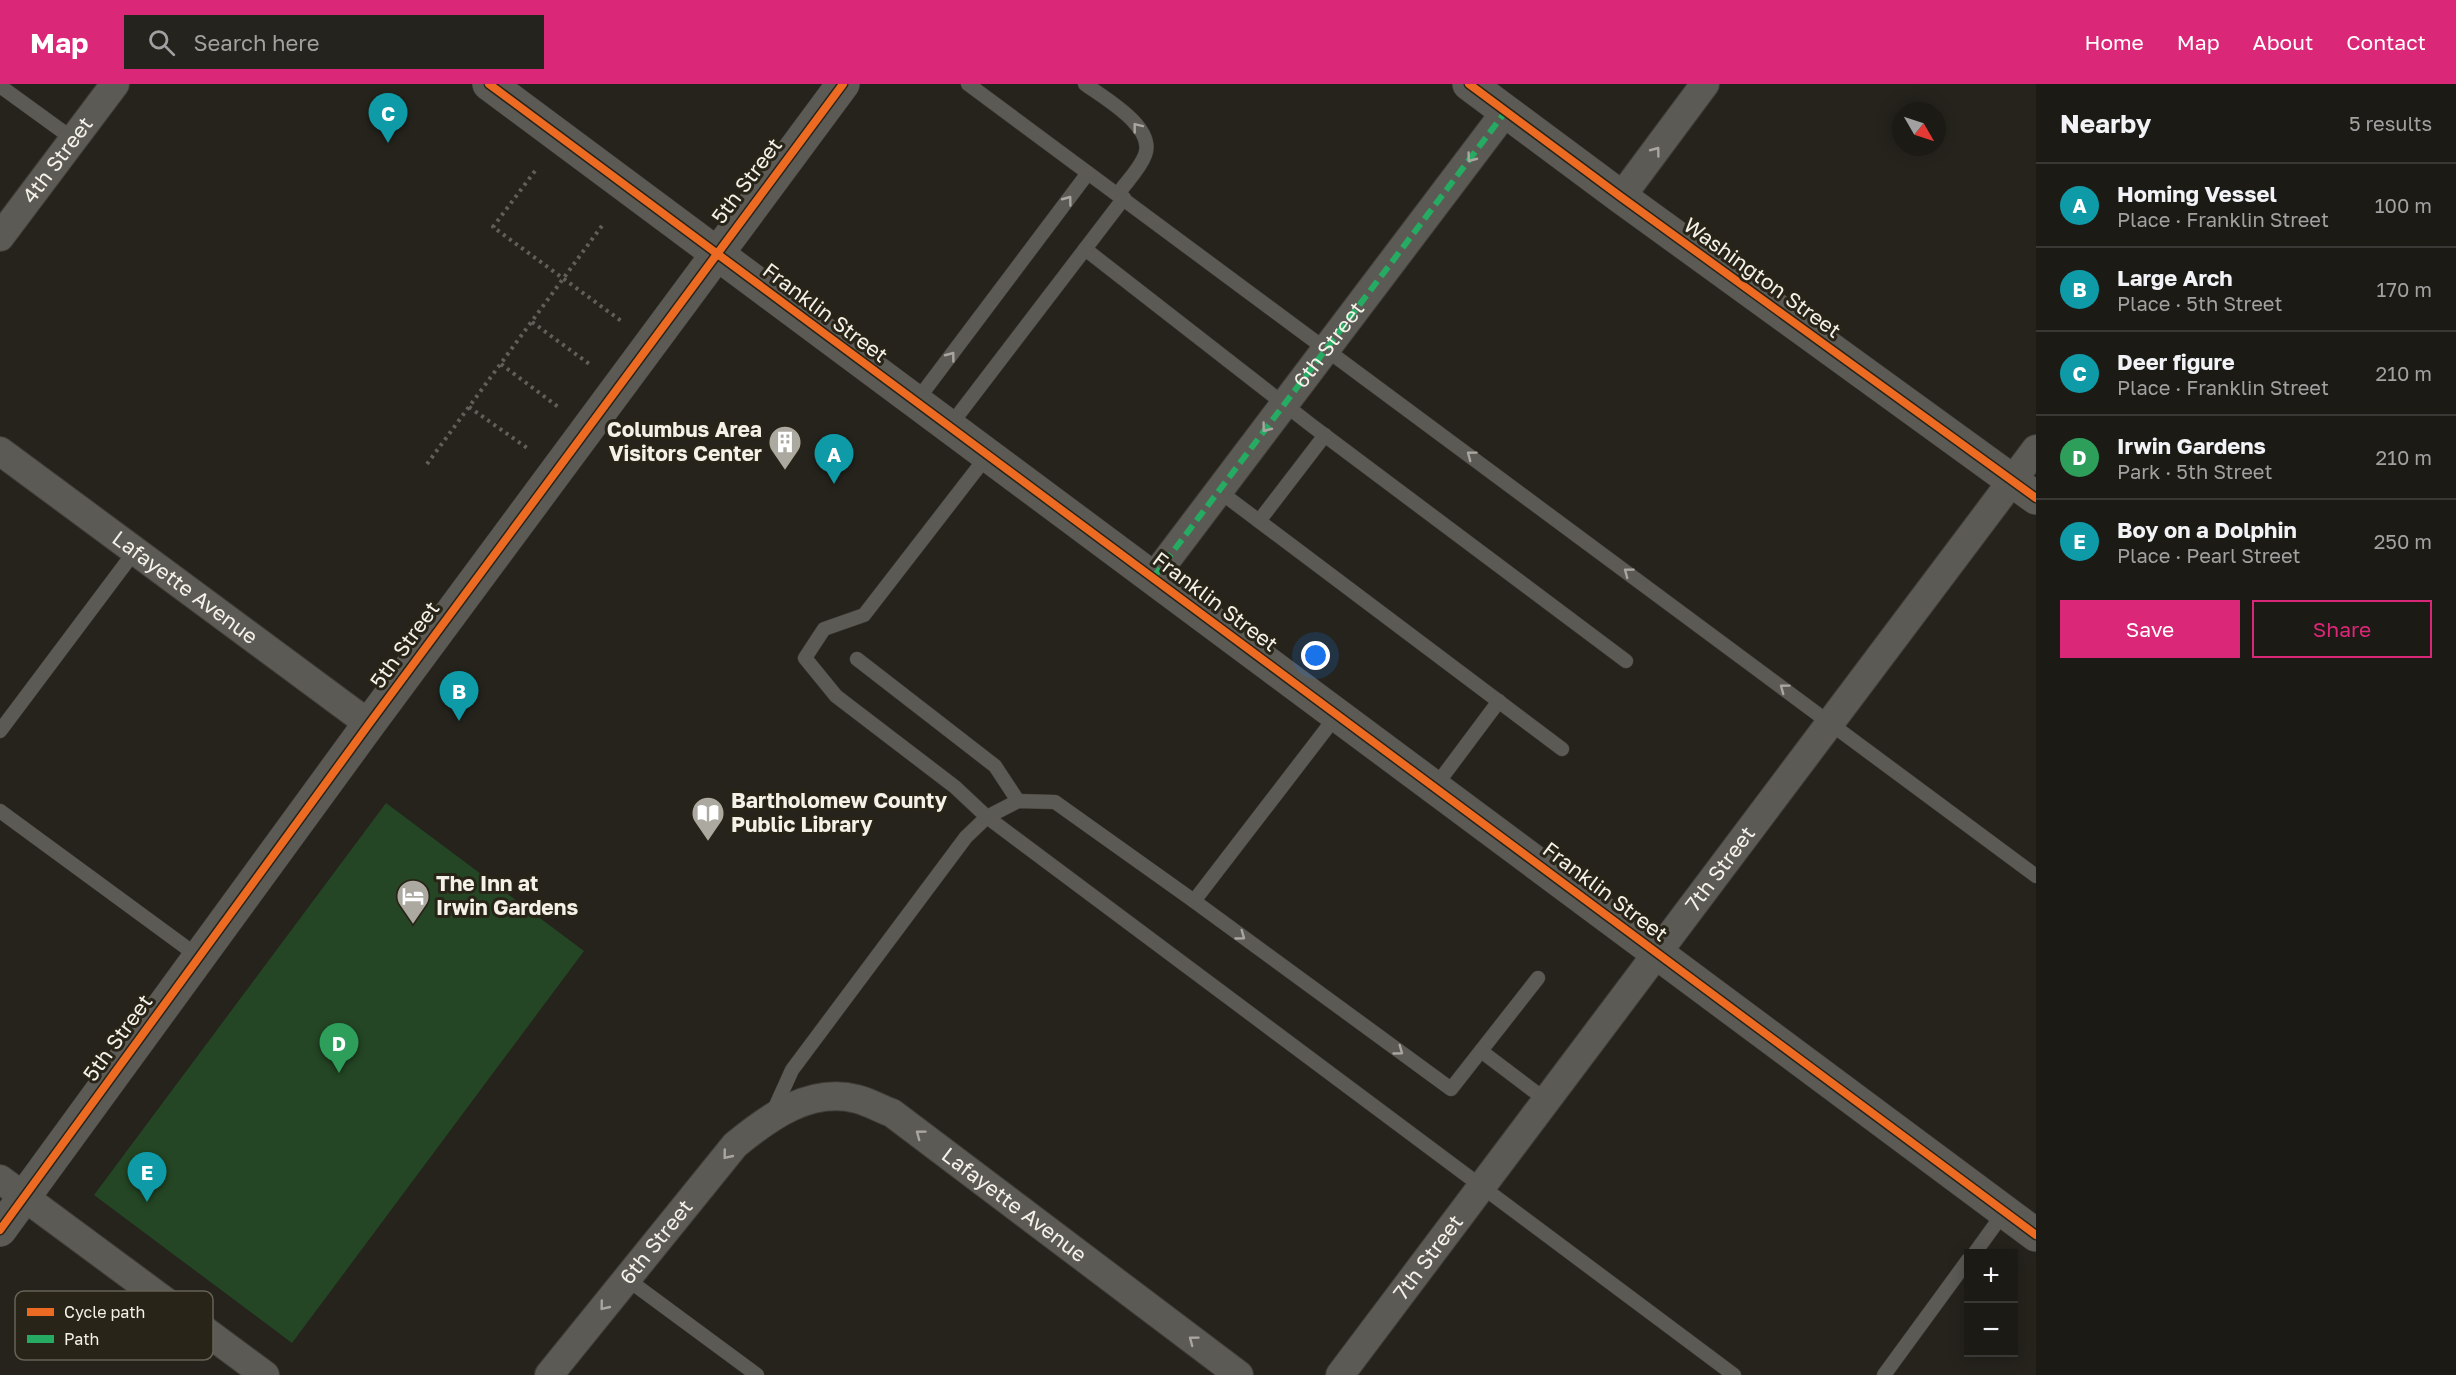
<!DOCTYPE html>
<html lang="en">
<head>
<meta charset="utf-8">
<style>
  body { margin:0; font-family:"Golos Text",sans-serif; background:#25231e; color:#f1f3f6 }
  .controls { position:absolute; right:18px; bottom:18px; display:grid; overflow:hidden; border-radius:0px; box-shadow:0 3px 15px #0003 }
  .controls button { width:54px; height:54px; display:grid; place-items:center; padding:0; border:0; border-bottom:2px solid #3a3834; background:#1c1a15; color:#f1f3f6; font:30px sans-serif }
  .compass { position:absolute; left:1892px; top:18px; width:54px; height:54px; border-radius:50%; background:#1c1a15; box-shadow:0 3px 15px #0003; rotate:129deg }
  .you { position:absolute; left:1316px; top:572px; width:21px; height:21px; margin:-15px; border:4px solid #fff; border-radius:50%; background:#1a73e8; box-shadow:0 0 0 9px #1a73e833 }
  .badge { display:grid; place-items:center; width:39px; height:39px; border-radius:50%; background:#db2777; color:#fff; font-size:20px; font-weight:700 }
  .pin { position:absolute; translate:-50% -50px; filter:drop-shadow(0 2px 3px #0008) }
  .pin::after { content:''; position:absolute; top:32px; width:21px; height:18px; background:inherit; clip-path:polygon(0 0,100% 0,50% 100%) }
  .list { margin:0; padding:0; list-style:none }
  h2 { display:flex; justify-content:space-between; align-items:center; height:78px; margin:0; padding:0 24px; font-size:26px }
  h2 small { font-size:20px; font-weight:400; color:#a0a1a0 }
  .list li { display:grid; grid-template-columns:39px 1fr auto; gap:18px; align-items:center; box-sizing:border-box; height:84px; padding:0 24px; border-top:2px solid #3a3834 }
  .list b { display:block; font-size:22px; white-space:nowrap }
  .list p { margin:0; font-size:20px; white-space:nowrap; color:#a0a1a0 }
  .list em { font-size:20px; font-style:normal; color:#a0a1a0 }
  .actions { display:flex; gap:12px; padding:18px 24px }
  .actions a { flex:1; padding:14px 0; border:2px solid #db2777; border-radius:0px; text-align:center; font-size:21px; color:#db2777 }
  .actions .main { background:#db2777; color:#fff }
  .icon { flex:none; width:33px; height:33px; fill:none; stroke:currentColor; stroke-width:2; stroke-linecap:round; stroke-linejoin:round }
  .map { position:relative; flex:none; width:2036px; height:1291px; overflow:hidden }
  header { display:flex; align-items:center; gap:36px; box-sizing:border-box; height:84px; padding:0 30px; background:#db2777; color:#fff }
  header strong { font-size:28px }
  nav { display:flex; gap:33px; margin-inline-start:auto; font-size:21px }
  .search { width:420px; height:54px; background:#25231e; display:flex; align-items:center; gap:15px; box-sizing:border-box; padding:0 21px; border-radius:0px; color:#a0a1a0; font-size:22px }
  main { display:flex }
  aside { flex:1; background:#1c1a15 }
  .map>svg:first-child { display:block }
  .green { fill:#244624 }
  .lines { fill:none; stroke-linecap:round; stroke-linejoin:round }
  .lane-casing { stroke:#403d38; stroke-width:15 }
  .street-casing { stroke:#403d38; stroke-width:30 }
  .secondary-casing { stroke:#403d38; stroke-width:34 }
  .path { stroke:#615f5a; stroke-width:4; stroke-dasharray:3 4.5; stroke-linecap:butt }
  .lane { stroke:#5c5a55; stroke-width:14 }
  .street { stroke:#5c5a55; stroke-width:28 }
  .secondary { stroke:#5c5a55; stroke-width:33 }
  .quiet { stroke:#26ab63; stroke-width:6; stroke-dasharray:12 6; stroke-linecap:butt }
  .cycleway-casing { stroke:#292418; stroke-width:11 }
  .cycleway { stroke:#ed6a23; stroke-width:8 }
  .oneway { stroke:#a8a69e }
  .labels { text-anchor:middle; stroke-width:6; stroke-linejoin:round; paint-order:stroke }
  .street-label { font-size:21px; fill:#f4f1e8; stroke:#292418 }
  .poi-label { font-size:21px; font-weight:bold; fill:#f4f1e8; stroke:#292418; text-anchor:start }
  .key { fill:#292418; stroke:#666256; stroke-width:1.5 }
  .key-label { font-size:16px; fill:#f4f1e8 }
</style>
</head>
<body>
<header>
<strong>Map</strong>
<div class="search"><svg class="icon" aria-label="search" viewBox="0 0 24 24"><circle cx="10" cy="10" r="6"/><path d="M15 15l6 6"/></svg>Search here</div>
<nav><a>Home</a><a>Map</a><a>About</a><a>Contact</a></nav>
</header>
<main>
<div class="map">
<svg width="2036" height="1291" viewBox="0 0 2036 1291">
  <rect width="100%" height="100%" fill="#25231c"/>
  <path class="green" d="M 386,719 L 584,867 L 292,1259 L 94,1111 Z"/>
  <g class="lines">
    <g class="lane-casing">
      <g id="lane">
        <path d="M 968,0 L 2036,792"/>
        <path d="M 1085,0 C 1104,14 1156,43 1145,71 C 1140,85 1126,98 1118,110"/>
        <path d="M 0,2 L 73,55"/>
        <path d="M 1085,165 L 1311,341 L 1626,577"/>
        <path d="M 915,319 L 1088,89"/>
        <path d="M 949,343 L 1124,114"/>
        <path d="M 987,372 L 864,531 L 824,545 L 805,574 L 836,612 L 955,703 L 987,733 L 1734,1291"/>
        <path d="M 1219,407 L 1562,665"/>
        <path d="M 1259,437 L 1325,351"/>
        <path d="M 857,575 L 995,682 L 1018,717"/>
        <path d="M 0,647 L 135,467"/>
        <path d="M 1434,704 L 1499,617"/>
        <path d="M 0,727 L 199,873"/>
        <path d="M 1194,817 L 1451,1005 L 1538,894"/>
        <path d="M 1481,967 L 1547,1017"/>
        <path d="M 773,1028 L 792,986 L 966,753 L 987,733 L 1018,717 L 1055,718 L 1194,817 L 1337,631"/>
        <path d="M 1974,1170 L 2005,1127"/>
        <path d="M 627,1195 L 757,1291"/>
        <path d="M 1884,1291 L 1968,1176"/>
      </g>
    </g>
    <g class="street-casing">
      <g id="street">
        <path d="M 1621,113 L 1705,0"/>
        <path id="s1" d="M 0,153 L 115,0"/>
        <path id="s2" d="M 0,367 L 369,640"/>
        <path d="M 1153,494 L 1506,27"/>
        <path d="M 0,1095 L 265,1291"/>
        <path id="s3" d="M 549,1291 L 735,1061 C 769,1033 810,1003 857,1015 C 869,1018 881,1025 892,1029 L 1239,1291"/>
        <path id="s4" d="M 1340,1291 L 2036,365"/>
      </g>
    </g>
    <g class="secondary-casing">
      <g id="secondary">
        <path d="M 489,0 L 2036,1151"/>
        <path d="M 1469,0 L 1621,113 L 2036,414"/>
        <path d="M 0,1146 L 369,640 L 843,0"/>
      </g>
    </g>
    <g class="path">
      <path d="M 535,87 L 493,143 L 624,239"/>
      <path d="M 532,238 L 592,282"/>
      <path d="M 501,280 L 561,325"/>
      <path d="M 469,323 L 530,366"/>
      <path d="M 427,380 L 604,139"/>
    </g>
    <use href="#lane" class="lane"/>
    <use href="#street" class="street"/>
    <use href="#secondary" class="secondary"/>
    <path class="quiet" id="s5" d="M 1153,494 L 1506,27"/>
    <g class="cycleway-casing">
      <g id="cycleway">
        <path d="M 489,0 L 2036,1151"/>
        <path d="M 1469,0 L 1621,113 L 2036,414"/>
        <path d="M 0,1146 L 369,640 L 843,0"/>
      </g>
    </g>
    <use href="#cycleway" class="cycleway"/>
  </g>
  <defs><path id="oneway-chevron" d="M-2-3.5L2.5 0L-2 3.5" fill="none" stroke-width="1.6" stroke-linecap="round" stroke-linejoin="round" transform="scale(1.5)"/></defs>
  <g class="oneway">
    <use href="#oneway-chevron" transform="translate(1137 43) rotate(-128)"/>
    <use href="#oneway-chevron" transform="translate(1656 67) rotate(-53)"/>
    <use href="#oneway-chevron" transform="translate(1471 74) rotate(127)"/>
    <use href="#oneway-chevron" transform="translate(1068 116) rotate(-53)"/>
    <use href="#oneway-chevron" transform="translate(951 272) rotate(-53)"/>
    <use href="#oneway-chevron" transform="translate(1266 344) rotate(127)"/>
    <use href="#oneway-chevron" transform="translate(1471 371) rotate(-143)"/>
    <use href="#oneway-chevron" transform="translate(1628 488) rotate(-143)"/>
    <use href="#oneway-chevron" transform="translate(1784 604) rotate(-143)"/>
    <use href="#oneway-chevron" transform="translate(1241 852) rotate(36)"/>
    <use href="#oneway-chevron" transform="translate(1399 967) rotate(36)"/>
    <use href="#oneway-chevron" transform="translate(920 1050) rotate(-143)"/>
    <use href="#oneway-chevron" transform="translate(727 1071) rotate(129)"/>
    <use href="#oneway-chevron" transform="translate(604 1222) rotate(129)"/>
    <use href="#oneway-chevron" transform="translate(1193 1256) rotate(-143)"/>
  </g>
  <defs>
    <g id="building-pin" transform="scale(1.725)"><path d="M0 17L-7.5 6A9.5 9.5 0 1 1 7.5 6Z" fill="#aca9a1" stroke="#292418"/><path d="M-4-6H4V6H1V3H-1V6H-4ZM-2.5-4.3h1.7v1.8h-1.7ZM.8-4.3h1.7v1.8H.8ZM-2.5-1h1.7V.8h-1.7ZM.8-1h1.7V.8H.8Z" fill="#fff"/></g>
    <g id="library-pin" transform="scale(1.725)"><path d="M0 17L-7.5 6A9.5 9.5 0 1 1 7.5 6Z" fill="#aca9a1" stroke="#292418"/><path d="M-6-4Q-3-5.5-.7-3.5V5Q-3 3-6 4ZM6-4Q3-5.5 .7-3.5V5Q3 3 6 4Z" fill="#fff"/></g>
    <g id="hotel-pin" transform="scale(1.725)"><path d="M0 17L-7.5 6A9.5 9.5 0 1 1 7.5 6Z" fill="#aca9a1" stroke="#292418"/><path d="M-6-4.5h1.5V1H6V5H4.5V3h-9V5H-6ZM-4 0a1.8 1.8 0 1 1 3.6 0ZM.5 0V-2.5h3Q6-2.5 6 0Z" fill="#fff"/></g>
  </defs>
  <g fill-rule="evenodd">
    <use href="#building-pin" x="785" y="358"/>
    <use href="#library-pin" x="708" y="729"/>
    <use href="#hotel-pin" x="413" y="812"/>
  </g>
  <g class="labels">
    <g class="street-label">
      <text dy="7" stroke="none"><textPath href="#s1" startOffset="96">4th Street</textPath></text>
      <text transform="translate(747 97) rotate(-53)" y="7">5th Street</text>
      <text transform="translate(1762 194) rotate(36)" y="7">Washington Street</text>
      <text transform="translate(825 229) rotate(37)" y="7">Franklin Street</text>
      <text dy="7" stroke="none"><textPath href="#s5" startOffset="292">6th Street</textPath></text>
      <text dy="7" stroke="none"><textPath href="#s2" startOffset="230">Lafayette Avenue</textPath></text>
      <text transform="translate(1215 518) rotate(37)" y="7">Franklin Street</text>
      <text transform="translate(405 561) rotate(-54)" y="7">5th Street</text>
      <text dy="7" stroke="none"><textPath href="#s4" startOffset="633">7th Street</textPath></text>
      <text transform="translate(1605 808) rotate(37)" y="7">Franklin Street</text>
      <text transform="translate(118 954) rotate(-54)" y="7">5th Street</text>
      <text dy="7" stroke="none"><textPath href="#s3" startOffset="622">Lafayette Avenue</textPath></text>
      <text dy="7" stroke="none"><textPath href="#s3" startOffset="171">6th Street</textPath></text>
      <text dy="7" stroke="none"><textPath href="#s4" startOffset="147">7th Street</textPath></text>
    </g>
    <g class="poi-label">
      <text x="762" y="353" text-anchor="end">Columbus Area<tspan x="762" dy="24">Visitors Center</tspan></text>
      <text x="731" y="724">Bartholomew County<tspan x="731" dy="24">Public Library</tspan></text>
      <text x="436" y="807">The Inn at<tspan x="436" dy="24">Irwin Gardens</tspan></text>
    </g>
  </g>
  <rect x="15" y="1207" width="198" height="69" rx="9" class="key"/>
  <rect x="27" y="1224" width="27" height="8" fill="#ed6a23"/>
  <rect x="27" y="1251" width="27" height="8" fill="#26ab63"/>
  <g class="key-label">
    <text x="64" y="1234">Cycle path</text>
    <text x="64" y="1261">Path</text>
  </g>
</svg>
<div class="controls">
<button>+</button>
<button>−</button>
</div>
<svg class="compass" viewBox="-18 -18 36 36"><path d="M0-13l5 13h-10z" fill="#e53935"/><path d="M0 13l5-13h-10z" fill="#a0a1a0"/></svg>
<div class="you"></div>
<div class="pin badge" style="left:834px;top:400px;background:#0f9aa8">A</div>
<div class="pin badge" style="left:459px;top:637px;background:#0f9aa8">B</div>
<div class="pin badge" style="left:388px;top:59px;background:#0f9aa8">C</div>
<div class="pin badge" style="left:339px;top:989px;background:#2e9e5b">D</div>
<div class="pin badge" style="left:147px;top:1118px;background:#0f9aa8">E</div>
</div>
<aside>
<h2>Nearby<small>5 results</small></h2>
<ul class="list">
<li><span class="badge" style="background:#0f9aa8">A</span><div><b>Homing Vessel</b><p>Place · Franklin Street</p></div><em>100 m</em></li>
<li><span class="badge" style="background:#0f9aa8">B</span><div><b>Large Arch</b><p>Place · 5th Street</p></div><em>170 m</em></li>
<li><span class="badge" style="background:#0f9aa8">C</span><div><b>Deer figure</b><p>Place · Franklin Street</p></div><em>210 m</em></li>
<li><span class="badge" style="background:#2e9e5b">D</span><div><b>Irwin Gardens</b><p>Park · 5th Street</p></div><em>210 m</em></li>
<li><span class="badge" style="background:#0f9aa8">E</span><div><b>Boy on a Dolphin</b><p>Place · Pearl Street</p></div><em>250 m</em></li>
</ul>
<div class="actions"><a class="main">Save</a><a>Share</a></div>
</aside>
</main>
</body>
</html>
